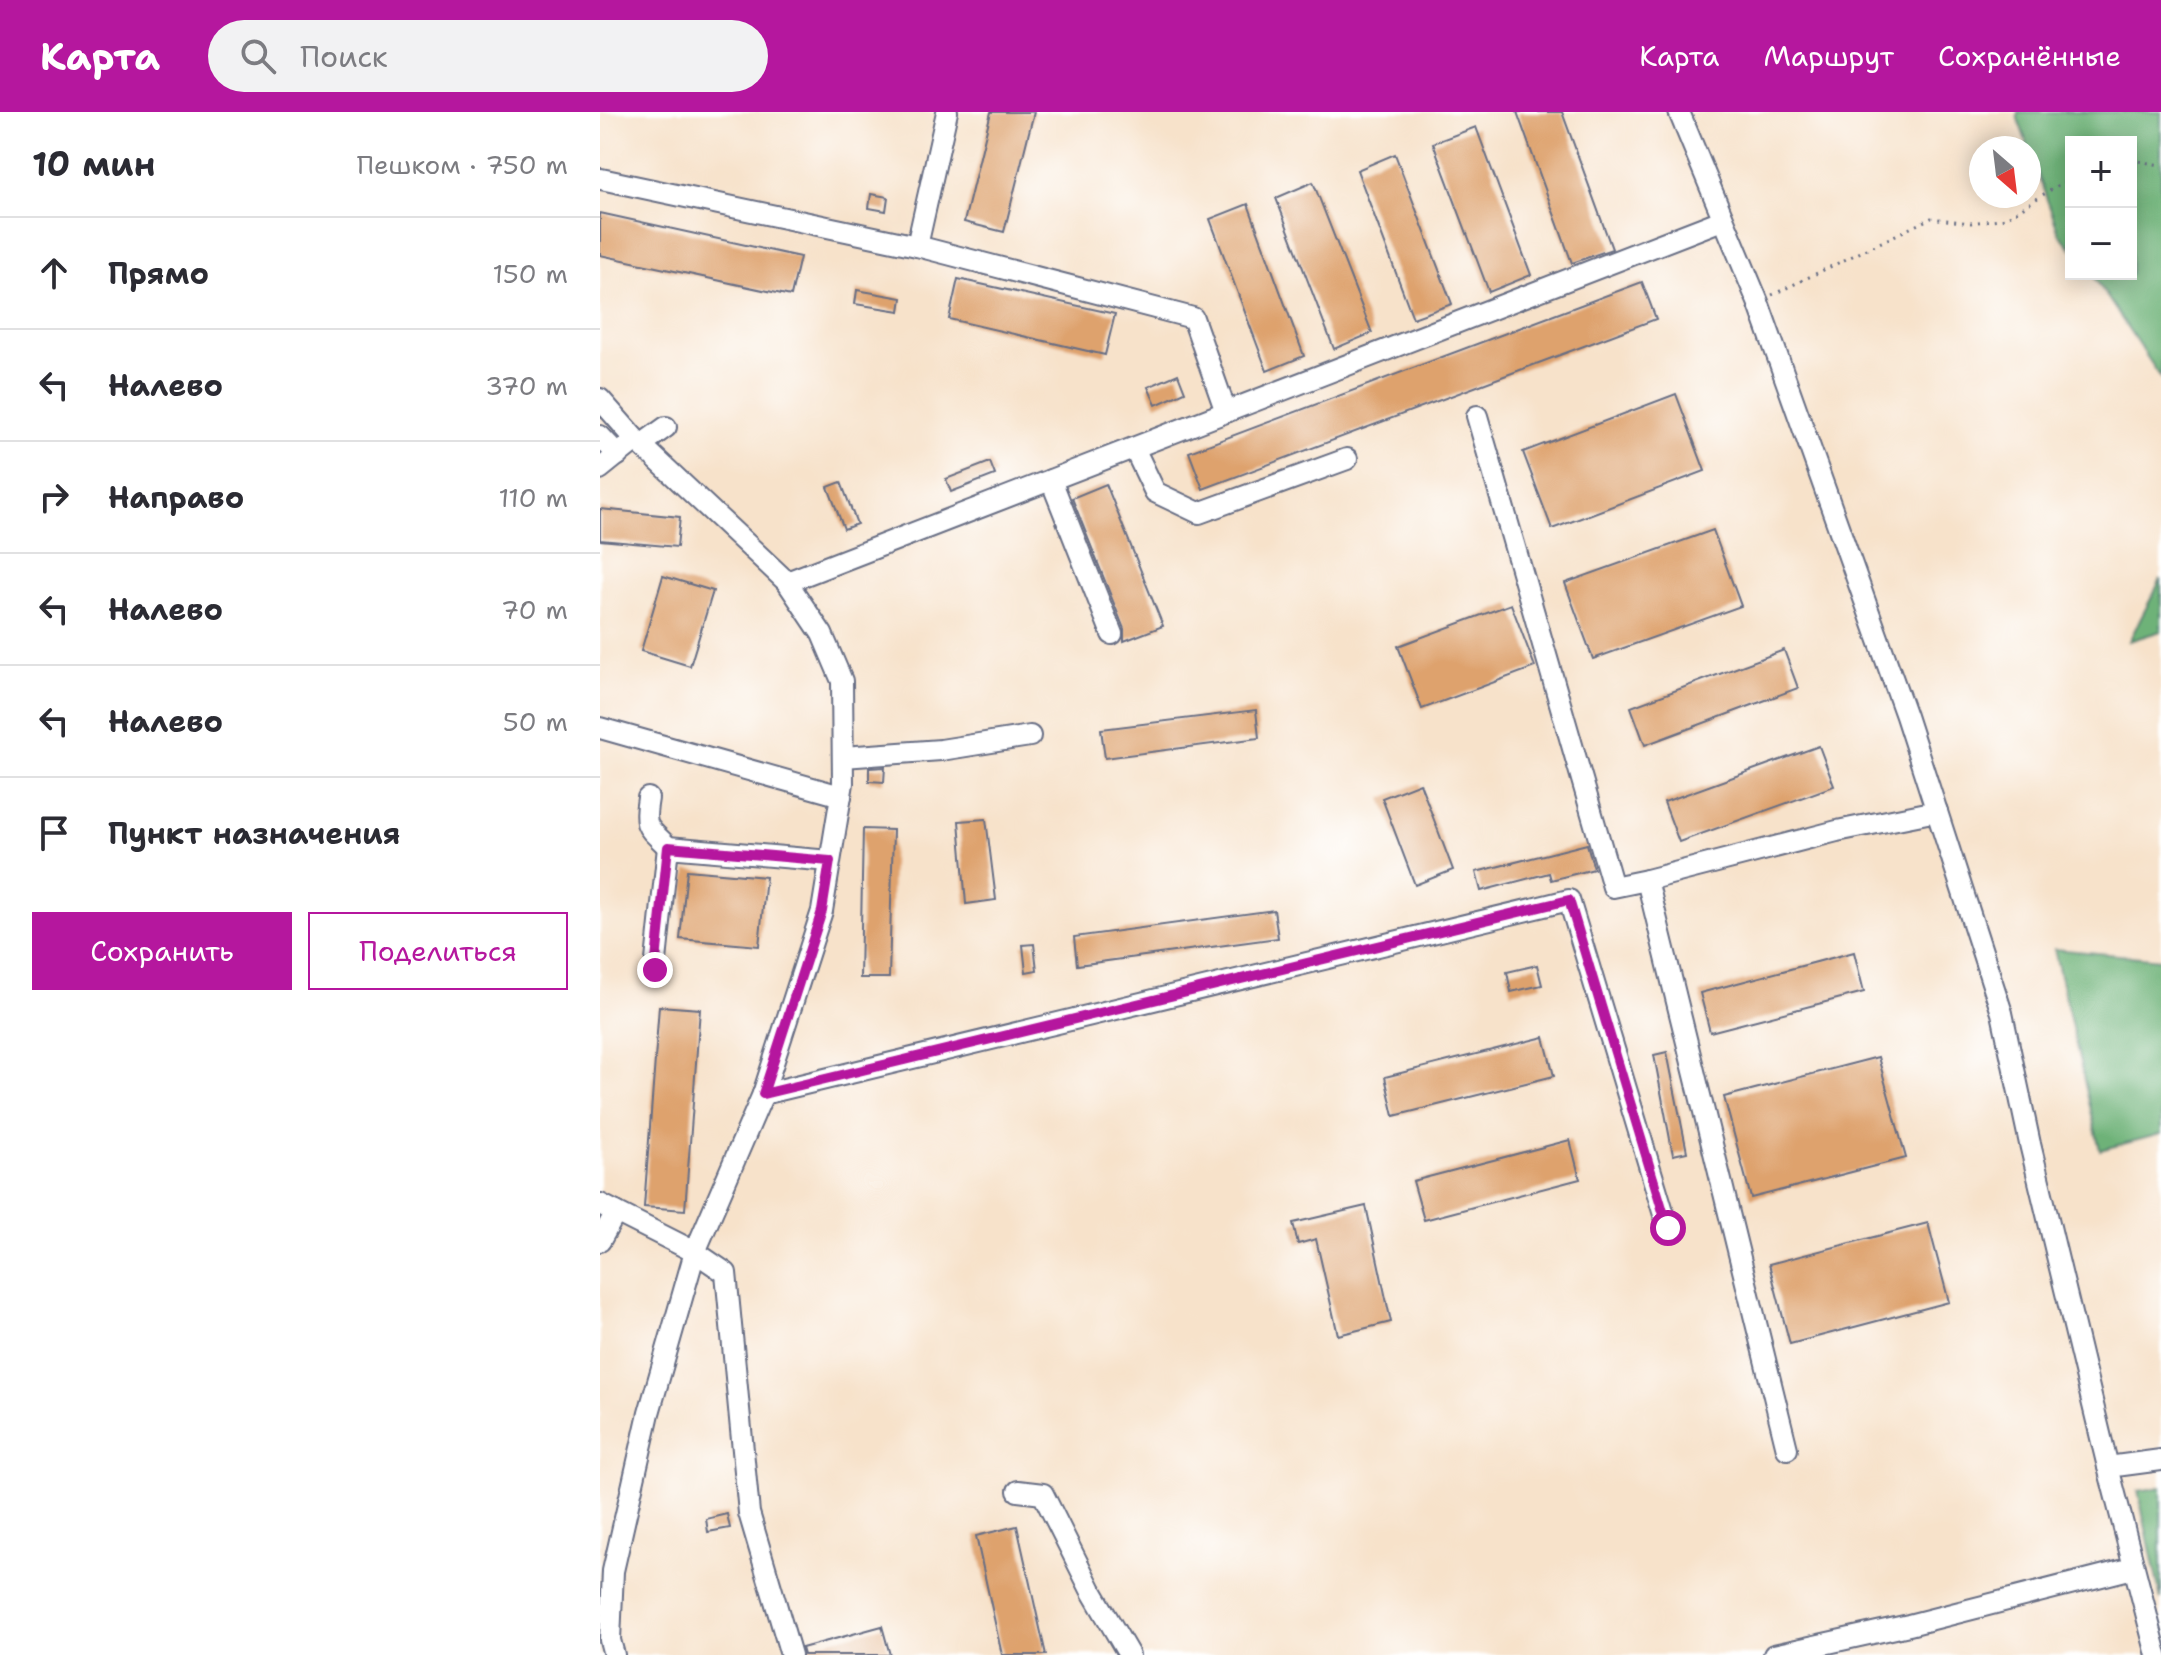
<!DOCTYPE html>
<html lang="ru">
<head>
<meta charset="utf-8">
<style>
  body { margin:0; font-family:"Shantell Sans",sans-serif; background:#f2f2f3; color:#2b2b33 }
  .controls { position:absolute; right:24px; top:24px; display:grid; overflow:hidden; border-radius:0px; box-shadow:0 4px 20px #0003 }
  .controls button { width:72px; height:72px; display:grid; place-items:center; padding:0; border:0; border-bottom:2px solid #e1e1e2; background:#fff; color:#2b2b33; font:40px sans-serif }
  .compass { position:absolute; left:1369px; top:24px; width:72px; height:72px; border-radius:50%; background:#fff; box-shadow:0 4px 20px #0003; rotate:152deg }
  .stop { position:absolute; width:24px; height:24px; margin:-18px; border:6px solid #b5179e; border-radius:50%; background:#fff }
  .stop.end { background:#b5179e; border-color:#fff; box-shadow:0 2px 8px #0008 }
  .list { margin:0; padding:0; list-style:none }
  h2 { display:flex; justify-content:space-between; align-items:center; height:104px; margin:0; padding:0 32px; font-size:34px }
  h2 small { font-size:26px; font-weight:400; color:#7c7c81 }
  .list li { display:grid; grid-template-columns:52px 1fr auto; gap:24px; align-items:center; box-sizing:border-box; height:112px; padding:0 32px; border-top:2px solid #e1e1e2 }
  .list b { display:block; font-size:30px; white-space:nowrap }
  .list em { font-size:26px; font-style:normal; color:#7c7c81 }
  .actions { display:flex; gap:16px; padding:24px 32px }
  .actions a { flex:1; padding:18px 0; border:2px solid #b5179e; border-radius:0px; text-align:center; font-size:28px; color:#b5179e }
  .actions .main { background:#b5179e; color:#fff }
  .icon { flex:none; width:44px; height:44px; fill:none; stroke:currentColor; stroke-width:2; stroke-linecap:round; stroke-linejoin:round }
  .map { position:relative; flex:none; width:1561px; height:1543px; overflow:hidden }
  header { display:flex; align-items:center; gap:48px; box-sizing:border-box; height:112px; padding:0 40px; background:#b5179e; color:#fff }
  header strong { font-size:38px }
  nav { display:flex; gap:44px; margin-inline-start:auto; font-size:28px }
  .search { width:560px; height:72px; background:#f2f2f3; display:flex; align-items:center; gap:20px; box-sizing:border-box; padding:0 28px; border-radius:44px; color:#7c7c81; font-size:30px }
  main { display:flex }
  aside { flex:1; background:#fff }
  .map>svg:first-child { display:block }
  .forest { fill:#6eb278; stroke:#44706b; stroke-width:2 }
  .building { fill:#dea26d }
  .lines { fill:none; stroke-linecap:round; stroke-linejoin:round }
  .minor-casing { stroke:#686e84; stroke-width:24 }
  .path { stroke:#686e84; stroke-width:3; stroke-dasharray:2 6; stroke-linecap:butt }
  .minor { stroke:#fff; stroke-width:20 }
  .route { stroke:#b5179e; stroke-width:10 }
</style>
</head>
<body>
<header>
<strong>Карта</strong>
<div class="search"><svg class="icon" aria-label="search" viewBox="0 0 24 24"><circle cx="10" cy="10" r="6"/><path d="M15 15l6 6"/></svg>Поиск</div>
<nav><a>Карта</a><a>Маршрут</a><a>Сохранённые</a></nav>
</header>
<main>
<aside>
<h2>10 мин<small>Пешком · 750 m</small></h2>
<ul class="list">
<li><svg class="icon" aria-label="ahead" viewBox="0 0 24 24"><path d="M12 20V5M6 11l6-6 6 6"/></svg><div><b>Прямо</b></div><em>150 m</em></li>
<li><svg class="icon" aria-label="left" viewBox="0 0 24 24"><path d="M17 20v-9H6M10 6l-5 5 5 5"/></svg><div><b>Налево</b></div><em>370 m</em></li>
<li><svg class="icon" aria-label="right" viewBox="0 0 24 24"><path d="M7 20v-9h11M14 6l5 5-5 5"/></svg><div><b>Направо</b></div><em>110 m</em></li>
<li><svg class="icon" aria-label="left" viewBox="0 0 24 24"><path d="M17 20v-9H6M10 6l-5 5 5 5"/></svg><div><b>Налево</b></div><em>70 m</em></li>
<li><svg class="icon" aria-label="left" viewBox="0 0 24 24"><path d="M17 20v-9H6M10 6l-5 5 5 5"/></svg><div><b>Налево</b></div><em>50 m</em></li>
<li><svg class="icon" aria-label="arrive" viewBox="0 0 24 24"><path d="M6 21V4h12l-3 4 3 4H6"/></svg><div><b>Пункт назначения</b></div></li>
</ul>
<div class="actions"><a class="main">Сохранить</a><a>Поделиться</a></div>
</aside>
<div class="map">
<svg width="1561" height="1543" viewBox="0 0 1561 1543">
  <rect width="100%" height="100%" fill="#fff"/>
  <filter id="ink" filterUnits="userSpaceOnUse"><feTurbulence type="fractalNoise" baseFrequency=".0125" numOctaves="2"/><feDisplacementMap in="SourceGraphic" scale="16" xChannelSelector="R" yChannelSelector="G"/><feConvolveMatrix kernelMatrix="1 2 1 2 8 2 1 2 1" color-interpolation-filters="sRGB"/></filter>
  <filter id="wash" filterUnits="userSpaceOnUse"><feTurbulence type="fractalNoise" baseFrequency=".006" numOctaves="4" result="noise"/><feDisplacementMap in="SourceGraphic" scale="32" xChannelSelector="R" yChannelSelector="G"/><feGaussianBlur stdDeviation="1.8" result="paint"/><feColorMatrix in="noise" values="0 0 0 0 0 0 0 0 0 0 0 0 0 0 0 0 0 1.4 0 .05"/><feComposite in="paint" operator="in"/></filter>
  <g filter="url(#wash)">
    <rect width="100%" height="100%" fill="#f7e2ca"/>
    <g class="forest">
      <path d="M 1418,0 L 1561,0 L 1561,266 L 1492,162 L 1531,162 L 1531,30 L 1471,30 L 1471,136 L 1459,121 L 1417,4 Z"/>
      <path d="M 1561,467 L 1561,519 L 1529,529 Z"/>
      <path d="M 1454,837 L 1561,847 L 1561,1022 L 1500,1038 Z"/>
      <path d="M 1561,1375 L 1561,1488 L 1538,1379 Z"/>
    </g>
    <g id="blocks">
      <g class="building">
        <path d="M 391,0 L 434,0 L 404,120 L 364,110 Z"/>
        <path d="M 917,0 L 962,0 L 1012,137 L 972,151 Z"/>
        <path d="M 876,15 L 931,163 L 889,180 L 833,31 Z"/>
        <path d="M 795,42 L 852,192 L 813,206 L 757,58 Z"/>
        <path d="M 713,70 L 772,221 L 734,237 L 676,86 Z"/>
        <path d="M 271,82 L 288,85 L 286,99 L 269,96 Z"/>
        <path d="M 648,92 L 704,244 L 667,259 L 610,107 Z"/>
        <path d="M 0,101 L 200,145 L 191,184 L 0,143 Z"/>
        <path d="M 358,167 L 515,202 L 505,243 L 349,207 Z"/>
        <path d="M 1042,170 L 1056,207 L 603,377 L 589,340 Z"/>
        <path d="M 257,178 L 302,186 L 300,199 L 255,192 Z"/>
        <path d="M 578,262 L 585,280 L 556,293 L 548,275 Z"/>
        <path d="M 1076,282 L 1105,359 L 952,417 L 923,340 Z"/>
        <path d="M 390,350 L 395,363 L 351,380 L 346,367 Z"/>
        <path d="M 241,370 L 257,412 L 244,417 L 228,375 Z"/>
        <path d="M 506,372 L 563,514 L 524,529 L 524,517 L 472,386 Z"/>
        <path d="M 0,397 L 80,405 L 77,435 L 0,428 Z"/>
        <path d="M 1113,418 L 1141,494 L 993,547 L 965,471 Z"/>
        <path d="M 63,464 L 113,479 L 90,554 L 41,539 Z"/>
        <path d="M 911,492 L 935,555 L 822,597 L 798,534 Z"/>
        <path d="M 1184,538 L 1198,576 L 1045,633 L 1031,595 Z"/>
        <path d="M 656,598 L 659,626 L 505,646 L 501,617 Z"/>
        <path d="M 1219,634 L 1234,674 L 1079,730 L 1064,690 Z"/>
        <path d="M 285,655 L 284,670 L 269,669 L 269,656 Z"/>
        <path d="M 820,671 L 853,758 L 815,773 L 782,686 Z"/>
        <path d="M 386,707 L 396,788 L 366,792 L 359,709 Z"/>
        <path d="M 263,717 L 293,718 L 289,866 L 260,866 Z"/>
        <path d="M 987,732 L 994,757 L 951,768 L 949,761 L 881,779 L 876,760 Z"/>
        <path d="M 87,758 L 166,765 L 159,834 L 80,827 Z"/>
        <path d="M 674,798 L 678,826 L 477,853 L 474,825 Z"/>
        <path d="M 434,832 L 437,858 L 426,860 L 423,833 Z"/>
        <path d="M 1254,840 L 1264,880 L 1110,920 L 1100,881 Z"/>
        <path d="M 937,853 L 942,873 L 911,880 L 907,860 Z"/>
        <path d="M 59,894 L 100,897 L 85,1098 L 44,1095 Z"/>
        <path d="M 944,925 L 954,964 L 794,1004 L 785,965 Z"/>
        <path d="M 1067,940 L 1087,1040 L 1073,1043 L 1054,943 Z"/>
        <path d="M 1278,945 L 1306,1046 L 1151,1086 L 1124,985 Z"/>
        <path d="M 970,1028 L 980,1067 L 824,1108 L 813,1069 Z"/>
        <path d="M 766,1094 L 791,1210 L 738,1223 L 716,1127 L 698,1132 L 693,1111 Z"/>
        <path d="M 1328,1111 L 1349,1190 L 1190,1232 L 1169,1152 Z"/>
        <path d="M 127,1402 L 130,1416 L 108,1420 L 106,1407 Z"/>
        <path d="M 417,1414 L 446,1543 L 402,1543 L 376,1424 Z"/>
        <path d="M 282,1514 L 290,1543 L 204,1543 L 202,1536 Z"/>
      </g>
    </g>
  </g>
  <g filter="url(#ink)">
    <use href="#blocks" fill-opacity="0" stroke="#686e84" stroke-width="2"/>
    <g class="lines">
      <g class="minor-casing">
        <g id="minor">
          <path d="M 1079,0 L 1158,190 L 1306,604 L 1402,901 L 1430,1032 L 1508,1355 L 1557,1543"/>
          <path d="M 1,67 L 317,134 L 593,206 L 626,300"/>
          <path d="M 317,134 L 347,0"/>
          <path d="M 0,287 L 36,328 L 187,470 L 222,522 L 242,569 L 243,671 L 222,799 L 163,982 L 95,1140 L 49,1301 L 13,1459 L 10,1528 L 14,1543"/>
          <path d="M 877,304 L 1013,775 L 1047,768"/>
          <path d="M 0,324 L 18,343"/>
          <path d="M 41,333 L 66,315"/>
          <path d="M 534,336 L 555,380 L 599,401 L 747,347"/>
          <path d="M 0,357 L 36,328"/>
          <path d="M 451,368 L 512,522"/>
          <path d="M 187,470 L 1122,108"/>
          <path d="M 0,616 L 241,684"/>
          <path d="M 243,645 L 341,638 L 430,624"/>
          <path d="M 48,686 C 43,716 47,714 68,735"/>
          <path d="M 55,858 L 68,735 L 230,749"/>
          <path d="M 163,982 L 969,788 L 1068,1116"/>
          <path d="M 0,1092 L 95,1140 L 126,1161 L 149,1401 L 191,1543"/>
          <path d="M 0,1129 L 16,1100"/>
          <path d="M 1187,1337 L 1047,768 L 1237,719 L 1337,699"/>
          <path d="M 1508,1355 L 1561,1348"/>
          <path d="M 418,1379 L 443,1382 L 491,1478 L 529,1543"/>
          <path d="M 1174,1543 L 1309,1513 L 1533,1456"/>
        </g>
      </g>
      <g class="path">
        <path d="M 1531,48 L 1561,53"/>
        <path d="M 1172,183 L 1331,106 L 1371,111 L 1406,106 L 1471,65"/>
      </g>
      <use href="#minor" class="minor"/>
    </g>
  </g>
  <g class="lines" filter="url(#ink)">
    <path class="route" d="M 55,858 L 68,735 L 230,749 L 222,799 L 163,982 L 969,788 L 1068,1116"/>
  </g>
</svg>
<div class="controls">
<button>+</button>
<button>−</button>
</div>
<svg class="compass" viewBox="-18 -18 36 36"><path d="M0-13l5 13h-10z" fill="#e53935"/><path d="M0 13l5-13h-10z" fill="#7c7c81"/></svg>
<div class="stop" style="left:1068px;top:1116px"></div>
<div class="stop end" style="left:55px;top:858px"></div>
</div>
</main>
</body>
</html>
